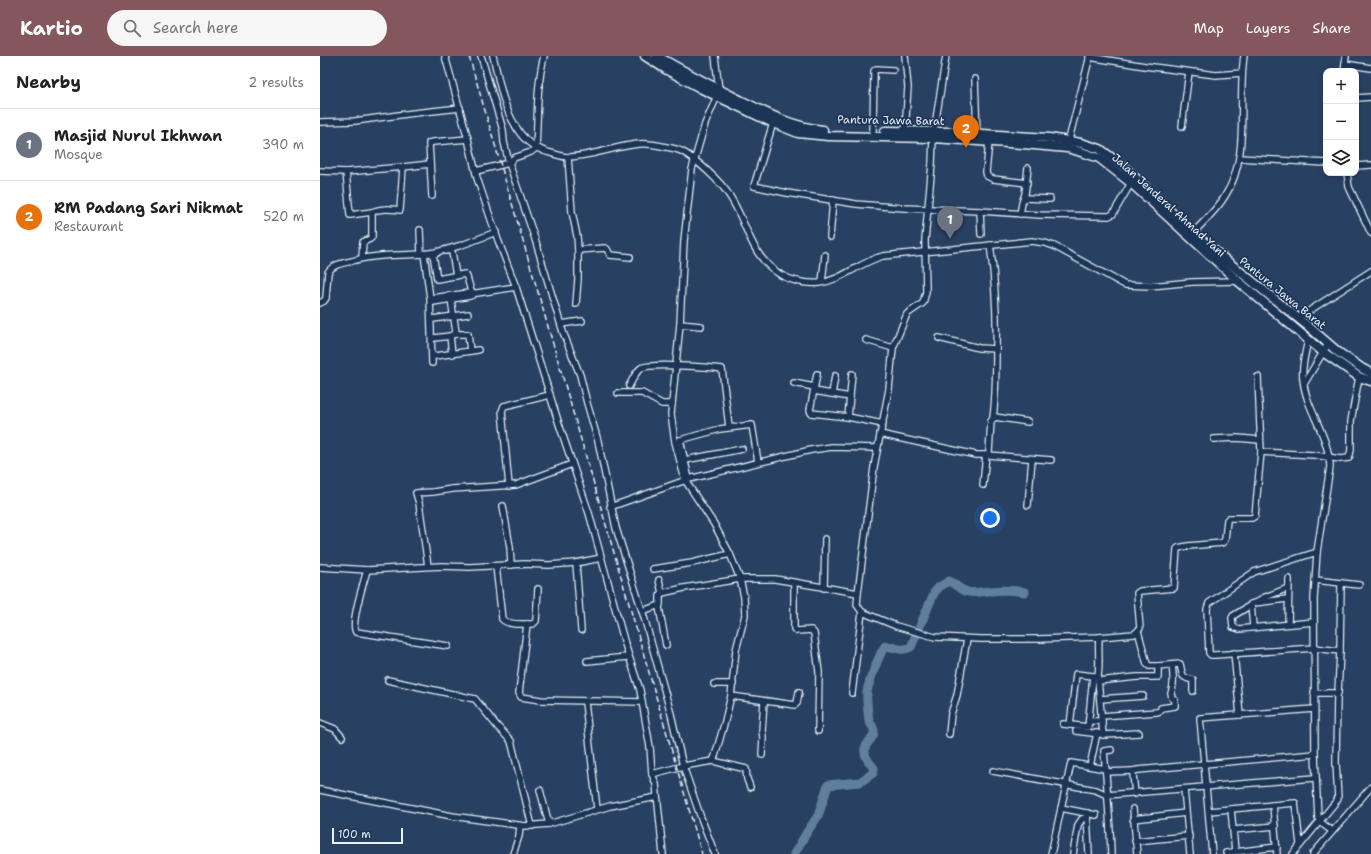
<!DOCTYPE html>
<html lang="en">
<head>
<meta charset="utf-8">
<style>
  body { margin:0; font-family:"Shantell Sans",sans-serif; background:#f6f6f6; color:#202124 }
  .controls { position:absolute; right:12px; top:12px; display:grid; overflow:hidden; border-radius:8px; box-shadow:0 2px 6px #0003 }
  .controls button { width:36px; height:36px; display:grid; place-items:center; padding:0; border:0; border-bottom:1px solid #e0e0e0; background:#fff; color:#202124; font:20px sans-serif }
  .scale { position:absolute; left:12px; bottom:10px; width:71px; box-sizing:border-box; padding-left:4px; border:2px solid #e8f1f8; border-top:0; font-size:11px; line-height:14px; white-space:nowrap; color:#e8f1f8; -webkit-text-stroke:3px #1d3557; paint-order:stroke }
  .you { position:absolute; left:670px; top:462px; width:14px; height:14px; margin:-10px; border:3px solid #fff; border-radius:50%; background:#1a73e8; box-shadow:0 0 0 6px #1a73e833 }
  .badge { display:grid; place-items:center; width:26px; height:26px; border-radius:50%; background:#84575d; color:#fff; font-size:13px; font-weight:700 }
  .pin { position:absolute; translate:-50% -33px; filter:drop-shadow(0 1px 2px #0008) }
  .pin::after { content:''; position:absolute; top:21px; width:14px; height:12px; background:inherit; clip-path:polygon(0 0,100% 0,50% 100%) }
  .list { margin:0; padding:0; list-style:none }
  h2 { display:flex; justify-content:space-between; align-items:center; height:52px; margin:0; padding:0 16px; font-size:17px }
  h2 small { font-size:13px; font-weight:400; color:#757577 }
  .list li { display:grid; grid-template-columns:26px 1fr auto; gap:12px; align-items:center; box-sizing:border-box; height:72px; padding:0 16px; border-top:1px solid #e0e0e0 }
  .list b { display:block; font-size:15px; white-space:nowrap }
  .list p { margin:0; font-size:13px; white-space:nowrap; color:#757577 }
  .list em { font-size:13px; font-style:normal; color:#757577 }
  .icon { flex:none; width:22px; height:22px; fill:none; stroke:currentColor; stroke-width:2; stroke-linecap:round; stroke-linejoin:round }
  .map { position:relative; flex:none; width:1051px; height:798px; overflow:hidden }
  header { display:flex; align-items:center; gap:24px; box-sizing:border-box; height:56px; padding:0 20px; background:#84575d; color:#fff }
  header strong { font-size:19px }
  nav { display:flex; gap:22px; margin-inline-start:auto; font-size:14px }
  .search { width:280px; height:36px; background:#f6f6f6; display:flex; align-items:center; gap:10px; box-sizing:border-box; padding:0 14px; border-radius:22px; color:#757577; font-size:15px }
  main { display:flex }
  aside { flex:1; background:#fff }
  .map>svg:first-child { display:block }
  .lines { fill:none; stroke-linecap:round; stroke-linejoin:round }
  .river { stroke:#5f7f9d; stroke-width:9 }
  .minor-casing { stroke:#e8f1f8; stroke-width:8 }
  .highway-casing { stroke:#e8f1f8; stroke-width:11 }
  .minor { stroke:#1d3557; stroke-width:5.5 }
  .highway { stroke:#1d3557; stroke-width:8 }
  .rail { stroke:#e8f1f8; stroke-width:1.5; stroke-dasharray:6 3; stroke-linecap:butt }
  .labels { text-anchor:middle; stroke-width:3.5; stroke-linejoin:round; paint-order:stroke }
  .street-label { font-size:11px; fill:#e8f1f8; stroke:#1d3557 }
</style>
</head>
<body>
<header>
<strong>Kartio</strong>
<div class="search"><svg class="icon" aria-label="search" viewBox="0 0 24 24"><circle cx="10" cy="10" r="6"/><path d="M15 15l6 6"/></svg>Search here</div>
<nav><a>Map</a><a>Layers</a><a>Share</a></nav>
</header>
<main>
<aside>
<h2>Nearby<small>2 results</small></h2>
<ul class="list">
<li><span class="badge" style="background:#6b7280">1</span><div><b>Masjid Nurul Ikhwan</b><p>Mosque</p></div><em>390 m</em></li>
<li><span class="badge" style="background:#e8710a">2</span><div><b>RM Padang Sari Nikmat</b><p>Restaurant</p></div><em>520 m</em></li>
</ul>
</aside>
<div class="map">
<svg width="1051" height="798" viewBox="0 0 1051 798">
  <rect width="100%" height="100%" fill="#284062"/>
  <filter id="ink" filterUnits="userSpaceOnUse"><feTurbulence type="fractalNoise" baseFrequency=".025" numOctaves="2"/><feDisplacementMap in="SourceGraphic" scale="8" xChannelSelector="R" yChannelSelector="G"/><feConvolveMatrix kernelMatrix="1 2 1 2 8 2 1 2 1" color-interpolation-filters="sRGB"/></filter>
  <g filter="url(#ink)">
    <g class="lines">
      <path class="river" d="M 474,798 L 487,776 L 498,760 L 508,729 L 540,726 L 553,717 L 554,712 C 532,688 556,686 554,675 C 554,671 550,668 549,664 C 548,656 546,644 547,636 C 549,625 559,599 565,590 C 575,591 581,596 591,591 L 614,537 L 619,531 L 629,525 C 636,528 640,535 648,536 C 656,538 662,535 670,535 C 681,534 693,534 705,536"/>
      <g class="minor-casing">
        <g id="minor">
          <path d="M 125,0 L 148,83 L 157,122 L 178,184 L 196,231 L 239,368 L 269,457 L 305,588 L 320,634 L 330,691 L 332,718 L 336,728 L 343,798"/>
          <path d="M 161,0 L 183,74 L 184,86 L 189,107 L 215,183 L 243,276 L 260,319 L 267,347 L 278,385 L 296,472 L 324,561 L 351,658 L 363,710 L 381,762 L 395,798"/>
          <path d="M 173,0 C 179,23 182,48 195,69 C 201,81 211,90 224,95 C 231,97 239,100 247,101 C 269,101 296,90 319,88 C 327,87 337,89 346,91 C 351,92 358,93 363,96 C 377,104 400,125 409,139 C 428,167 429,200 461,219 C 472,225 486,228 499,227 C 523,224 540,206 563,200 L 712,185 L 725,187 L 734,190 L 805,229 L 831,230 L 872,226 L 918,225"/>
          <path d="M 395,0 L 399,34"/>
          <path d="M 769,1 L 825,10 L 896,19 L 922,17"/>
          <path d="M 1025,8 L 1051,12"/>
          <path d="M 1024,15 L 1026,0"/>
          <path d="M 655,23 L 657,78"/>
          <path d="M 1036,42 L 1051,41"/>
          <path d="M 0,66 L 35,65 L 94,57 L 140,52"/>
          <path d="M 453,67 L 434,130 L 467,137 L 536,148 L 584,152 L 660,155 L 720,159 L 789,160 L 793,158 L 811,127"/>
          <path d="M 862,70 L 869,16"/>
          <path d="M 553,75 L 554,15 L 556,13 L 573,14"/>
          <path d="M 585,75 L 588,31 L 585,0"/>
          <path d="M 614,76 L 626,0"/>
          <path d="M 669,86 L 666,116 L 667,120 L 673,123 L 707,127"/>
          <path d="M 748,87 L 770,0"/>
          <path d="M 248,101 L 252,156 L 257,180 L 258,194 L 258,223 L 256,248"/>
          <path d="M 920,102 L 1006,107"/>
          <path d="M 1036,110 L 1051,109"/>
          <path d="M 83,111 L 110,108"/>
          <path d="M 0,115 L 26,116 L 83,111 L 80,154 C 70,153 60,152 52,156 L 52,181 L 50,183 L 43,186 L 42,202"/>
          <path d="M 156,115 L 189,107 L 194,102 L 211,96 L 216,92 C 218,60 216,32 224,0"/>
          <path d="M 26,116 L 30,159 L 52,156"/>
          <path d="M 1027,117 L 1029,131 L 1051,177"/>
          <path d="M 112,140 L 109,87 L 113,86 L 148,83"/>
          <path d="M 704,142 L 730,143"/>
          <path d="M 660,155 L 661,178"/>
          <path d="M 700,158 L 702,147 L 705,138 L 708,112"/>
          <path d="M 100,174 L 101,198"/>
          <path d="M 873,177 C 884,165 897,154 905,140 C 931,100 917,45 924,0"/>
          <path d="M 510,181 L 513,144"/>
          <path d="M 670,189 C 675,224 677,257 676,292 C 676,316 676,339 673,362"/>
          <path d="M 258,194 L 285,192 L 287,193 L 290,199 L 310,201"/>
          <path d="M 126,195 L 130,194 L 132,196 L 136,220"/>
          <path d="M 117,197 L 113,198 L 117,223 L 145,218 L 147,221 L 152,239"/>
          <path d="M 104,198 L 110,242 L 112,307"/>
          <path d="M 502,226 L 505,199"/>
          <path d="M 154,238 L 150,240 L 113,246 L 112,242 L 149,237 L 157,237 L 196,231"/>
          <path d="M 131,243 L 136,276 L 135,278 L 130,280 L 132,298"/>
          <path d="M 0,247 L 4,245 L 6,242 L 8,216 C 13,208 24,207 32,205 C 55,198 79,200 102,198 C 127,196 153,185 176,176"/>
          <path d="M 978,262 L 1051,215"/>
          <path d="M 113,263 L 148,258"/>
          <path d="M 241,268 L 262,265"/>
          <path d="M 360,268 L 381,270"/>
          <path d="M 135,278 L 148,278 L 150,295"/>
          <path d="M 114,282 L 130,280"/>
          <path d="M 619,282 L 659,292 L 676,293"/>
          <path d="M 988,283 C 986,296 981,310 983,323 C 986,354 1009,379 1010,411 L 997,496 L 994,543 L 995,698 L 998,762 L 1000,766 L 1012,775"/>
          <path d="M 546,284 L 573,292"/>
          <path d="M 115,300 L 158,294"/>
          <path d="M 497,318 L 490,354 L 491,357 L 528,361 L 563,368"/>
          <path d="M 938,321 L 941,396"/>
          <path d="M 474,327 L 494,331"/>
          <path d="M 984,328 L 1008,288"/>
          <path d="M 309,330 C 312,325 316,315 321,312 C 330,307 389,311 402,313 L 409,371"/>
          <path d="M 494,335 L 530,341"/>
          <path d="M 298,337 L 322,337 L 342,348 L 352,348"/>
          <path d="M 512,338 L 515,320"/>
          <path d="M 528,361 L 532,318"/>
          <path d="M 560,378 L 656,399 L 668,399 L 669,396 L 671,365 L 675,361 L 708,366"/>
          <path d="M 894,383 L 917,382 L 940,384"/>
          <path d="M 668,399 L 731,404"/>
          <path d="M 360,405 L 422,393"/>
          <path d="M 369,423 L 360,384 L 400,373 L 432,369 L 438,406"/>
          <path d="M 663,429 L 666,399"/>
          <path d="M 189,430 L 182,355 L 184,350 L 230,339"/>
          <path d="M 708,449 L 712,403"/>
          <path d="M 183,450 L 190,491 L 191,509"/>
          <path d="M 290,451 L 369,423 L 491,394 L 512,391 L 557,392"/>
          <path d="M 997,496 L 934,516 L 889,547 L 887,553 L 889,597 L 891,599 L 895,599 L 994,592 L 1020,595 L 1021,527"/>
          <path d="M 256,507 L 261,574"/>
          <path d="M 108,510 L 99,447 L 96,437 L 113,436 L 132,433 L 196,429 L 252,408"/>
          <path d="M 176,510 L 182,563 C 188,569 199,568 207,568 L 199,637 L 201,641 L 221,644 L 322,646"/>
          <path d="M 0,511 L 47,514 L 121,510 L 150,511 L 204,508 L 229,509 L 256,507 L 281,502"/>
          <path d="M 333,513 L 372,507 L 410,498"/>
          <path d="M 47,514 C 44,526 30,567 36,576 L 128,590"/>
          <path d="M 995,524 L 1039,529"/>
          <path d="M 474,527 L 474,573 L 477,575 L 491,574 L 494,577 L 499,616 L 498,675"/>
          <path d="M 504,532 L 505,483"/>
          <path d="M 342,537 L 364,532 L 420,523 L 455,523 L 538,537 L 554,411 L 569,333 L 573,292 L 587,258 L 603,247 L 606,236 L 605,184 L 612,108 L 613,82"/>
          <path d="M 538,537 L 537,549 L 542,556 L 576,570 L 615,581 L 661,583 L 719,583 L 779,581 L 814,578 L 818,575 L 820,572 L 817,537 L 820,535 L 854,532 L 857,493 L 858,492 L 868,490 L 902,487 L 905,484 L 907,464 L 909,462 L 932,462 L 935,460 L 941,396 L 994,399 L 1020,403 L 1029,402 L 1031,394 L 1031,365 L 1039,321"/>
          <path d="M 967,543 L 934,547 L 913,560 L 912,562 L 913,571 L 919,573 L 994,566"/>
          <path d="M 938,546 L 943,542 L 968,532"/>
          <path d="M 931,548 L 933,571"/>
          <path d="M 339,551 L 346,589"/>
          <path d="M 322,555 L 340,549 L 340,540 L 342,537 L 339,524"/>
          <path d="M 207,568 L 213,568 L 216,565 L 218,533"/>
          <path d="M 968,568 L 969,523"/>
          <path d="M 818,575 L 827,608 L 829,610 L 838,610"/>
          <path d="M 914,597 L 920,659"/>
          <path d="M 267,605 L 308,601"/>
          <path d="M 778,623 L 783,679 L 819,677"/>
          <path d="M 68,624 L 155,643 L 177,670 L 191,685 L 212,770"/>
          <path d="M 778,625 L 817,621 L 838,621 L 838,610 L 860,608 C 863,619 860,621 873,624 L 873,635"/>
          <path d="M 394,628 L 413,628"/>
          <path d="M 532,637 L 542,556"/>
          <path d="M 994,637 L 1018,637 L 1020,595"/>
          <path d="M 411,640 L 475,649 L 477,647 L 479,636"/>
          <path d="M 780,643 L 823,640"/>
          <path d="M 265,646 L 277,753"/>
          <path d="M 781,660 L 837,656 L 840,655 L 841,652 L 855,650 L 855,644 L 852,642 L 851,637 C 855,629 853,617 852,609"/>
          <path d="M 769,665 L 782,665"/>
          <path d="M 0,667 L 15,673 L 22,681"/>
          <path d="M 743,668 L 768,671 L 773,620 L 778,620 C 780,607 778,594 779,581"/>
          <path d="M 750,669 L 756,618 L 773,620"/>
          <path d="M 756,675 L 780,678"/>
          <path d="M 629,678 L 631,658 L 637,639 L 647,583"/>
          <path d="M 442,699 L 443,681 L 442,675 L 444,645"/>
          <path d="M 393,705 L 426,713 L 427,723 L 430,731"/>
          <path d="M 770,710 L 777,677"/>
          <path d="M 673,715 L 776,734 L 787,739 L 995,722"/>
          <path d="M 786,716 L 813,715"/>
          <path d="M 332,718 L 363,710 L 393,705 L 395,700 L 405,665 L 411,640 L 416,594 L 425,559 L 424,541 L 420,523 L 410,498 L 394,468 L 365,424 L 355,386 L 351,358 L 360,268 L 364,185 L 372,113 L 385,68 L 397,40"/>
          <path d="M 864,733 L 870,798"/>
          <path d="M 0,734 L 132,760 L 205,770 L 229,768 L 290,750 L 337,741"/>
          <path d="M 220,734 L 229,768"/>
          <path d="M 815,738 L 813,718 L 813,715 L 818,714 L 995,698"/>
          <path d="M 953,749 L 957,798"/>
          <path d="M 741,752 L 776,759"/>
          <path d="M 813,753 L 817,798"/>
          <path d="M 911,753 L 915,795"/>
          <path d="M 889,755 L 975,747 L 980,788"/>
          <path d="M 767,757 L 769,798"/>
          <path d="M 813,763 L 866,757"/>
          <path d="M 913,774 L 955,770"/>
          <path d="M 815,785 L 869,780"/>
          <path d="M 906,797 L 957,791"/>
          <path d="M 193,798 L 199,780 L 200,770"/>
          <path d="M 731,798 L 751,707 L 786,713"/>
          <path d="M 753,798 L 758,769 L 762,763 L 767,762"/>
          <path d="M 791,798 C 790,763 787,730 784,695 L 791,694"/>
          <path d="M 892,798 L 880,662 L 994,653"/>
          <path d="M 973,798 L 1018,743 L 1016,706 L 1017,638"/>
          <path d="M 993,798 L 1051,731"/>
        </g>
      </g>
      <g class="highway-casing">
        <g id="highway">
          <path d="M 325,0 L 347,14 L 382,33 L 453,67 L 478,77 L 508,80 L 613,82 L 703,88 L 747,92 L 758,95 L 779,102 L 811,127 L 918,225 L 1003,296 L 1039,321 L 1051,325"/>
          <path d="M 337,0 C 363,15 390,29 418,43 C 446,57 472,71 503,74"/>
          <path d="M 565,75 L 630,76 L 729,82 L 761,87 L 780,93 L 805,112 L 873,177 L 907,205 L 989,271 L 1018,296 L 1043,313 L 1051,317"/>
        </g>
      </g>
      <use href="#minor" class="minor"/>
      <use href="#highway" class="highway"/>
      <path class="rail" d="M 149,0 L 382,798"/>
    </g>
  </g>
  <g class="labels">
    <g class="street-label">
      <text transform="translate(571 64) rotate(1)" y="4">Pantura Jawa Barat</text>
      <text transform="translate(849 149) rotate(42)" y="4">Jalan Jenderal Ahmad Yani</text>
      <text transform="translate(963 237) rotate(39)" y="4">Pantura Jawa Barat</text>
    </g>
  </g>
</svg>
<div class="controls">
<button>+</button>
<button>−</button>
<button><svg class="icon" aria-label="layers" viewBox="0 0 24 24"><path d="M12 4l9 5-9 5-9-5zM3 14l9 5 9-5"/></svg></button>
</div>
<div class="scale">100 m</div>
<div class="you"></div>
<div class="pin badge" style="left:630px;top:183px;background:#6b7280">1</div>
<div class="pin badge" style="left:646px;top:92px;background:#e8710a">2</div>
</div>
</main>
</body>
</html>
